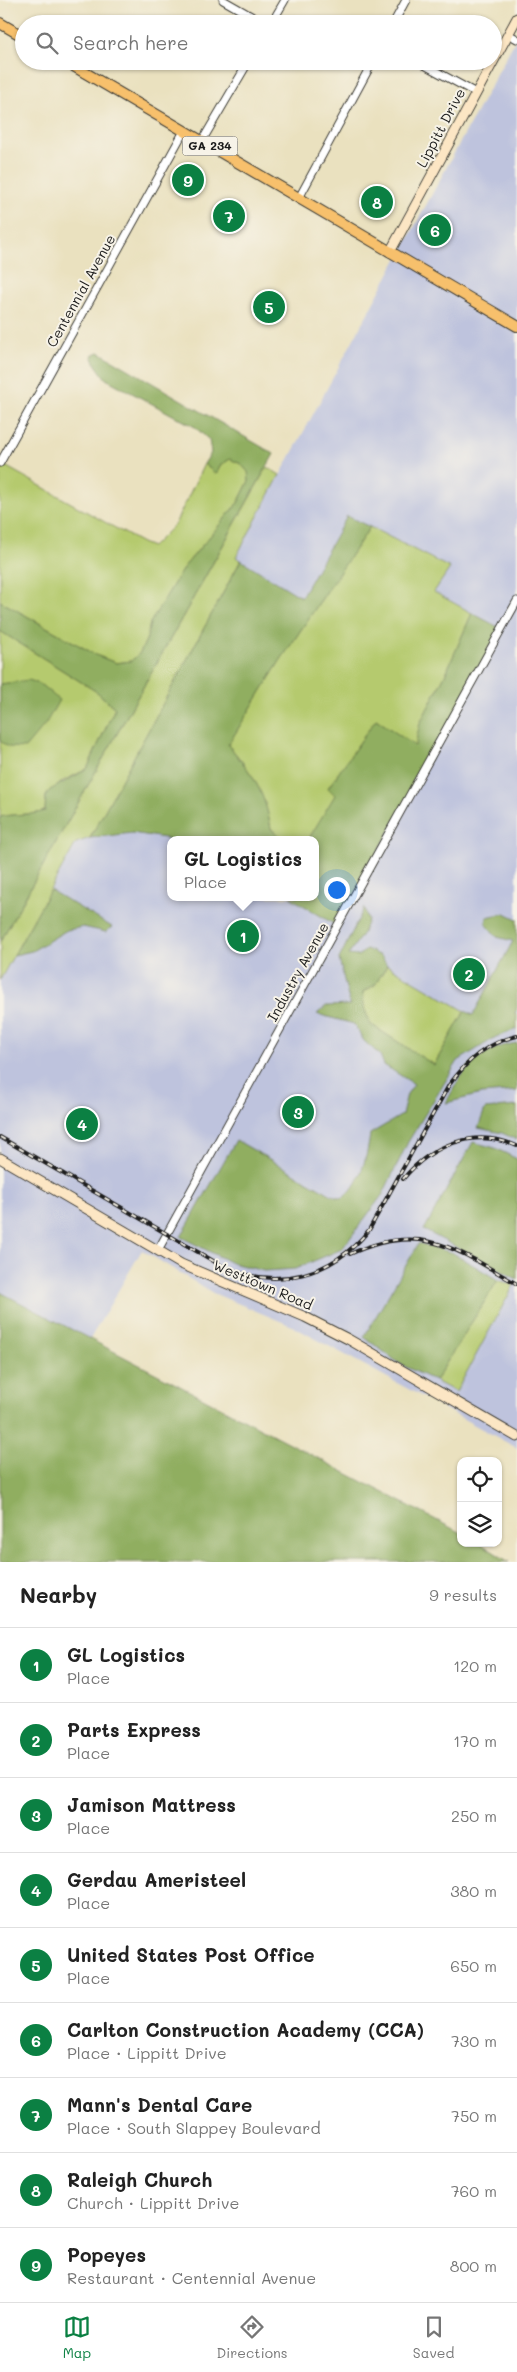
<!DOCTYPE html>
<html lang="en">
<head>
<meta charset="utf-8">
<style>
  body { margin:0; font-family:Mali,sans-serif; background:#f6f6f6; color:#222 }
  .controls { position:absolute; right:15px; bottom:15px; display:grid; overflow:hidden; border-radius:10px; box-shadow:0 1px 4px #0004 }
  .controls button { width:45px; height:45px; display:grid; place-items:center; padding:0; border:0; border-bottom:1px solid #e0e0e0; background:#fff; color:#222; font:25px sans-serif }
  .you { position:absolute; left:336px; top:889px; width:18px; height:18px; margin:-12px; border:4px solid #fff; border-radius:50%; background:#1a73e8; box-shadow:0 0 0 8px #1a73e833 }
  .badge { display:grid; place-items:center; width:32px; height:32px; border-radius:50%; background:#0b8043; color:#fff; font-size:16px; font-weight:700 }
  .pin { position:absolute; translate:-50% -50%; border:2px solid #fff; box-shadow:0 1px 5px #0006 }
  .popup { position:absolute; left:167px; top:836px; width:152px; height:65px; box-sizing:border-box; display:grid; place-content:center; border-radius:10px; background:#fff; filter:drop-shadow(0 1px 4px #0005); font-size:16px; white-space:nowrap; color:#767676 }
  .popup b { font-size:19px; color:#222 }
  .popup::after { content:''; position:absolute; left:50%; top:100%; margin-left:-10px; border:10px solid transparent; border-top-color:#fff }
  .list { margin:0; padding:0; list-style:none }
  h2 { display:flex; justify-content:space-between; align-items:center; height:65px; margin:0; padding:0 20px; font-size:21px }
  h2 small { font-size:16px; font-weight:400; color:#767676 }
  .list li { display:grid; grid-template-columns:32px 1fr auto; gap:15px; align-items:center; box-sizing:border-box; height:75px; padding:0 20px; border-top:1px solid #e0e0e0 }
  .list b { display:block; font-size:19px; white-space:nowrap }
  .list p { margin:0; font-size:16px; white-space:nowrap; color:#767676 }
  .list em { font-size:16px; font-style:normal; color:#767676 }
  .icon { flex:none; width:28px; height:28px; fill:none; stroke:currentColor; stroke-width:2; stroke-linecap:round; stroke-linejoin:round }
  .map { position:relative; flex:none; width:517px; height:1562px; overflow:hidden }
  .search { position:absolute; background:#fff; box-shadow:0 1px 4px #0004; left:15px; right:15px; top:15px; height:55px; display:flex; align-items:center; gap:12px; box-sizing:border-box; padding:0 18px; border-radius:28px; color:#767676; font-size:19px }
  .sheet { height:740px; background:#fff }
  nav { display:flex; justify-content:space-around; align-items:center; box-sizing:border-box; height:70px; border-top:1px solid #e0e0e0; background:#fff; font-size:14px; color:#767676 }
  nav a { display:grid; justify-items:center; gap:2px }
  nav .on { color:#0b8043 }
  .map>svg:first-child { display:block }
  .industrial { fill:#bec3dd }
  .green { fill:#b5ca6e; stroke:#687345 }
  .forest { fill:#90ae61; stroke:#56653e }
  .lines { fill:none; stroke-linecap:round; stroke-linejoin:round }
  .street-casing { stroke:#3b3a34; stroke-width:9 }
  .secondary-casing { stroke:#3b3a34; stroke-width:11 }
  .primary-casing { stroke:#3b3a34; stroke-width:12 }
  .street { stroke:#fff; stroke-width:7 }
  .secondary { stroke:#fce6c4; stroke-width:9 }
  .primary { stroke:#f7c06c; stroke-width:10 }
  .rail-casing { stroke:#1c1c1c; stroke-width:4 }
  .rail { stroke:#f7f3e8; stroke-width:2; stroke-dasharray:5.5; stroke-linecap:butt }
  .labels { text-anchor:middle; stroke-width:4; stroke-linejoin:round; paint-order:stroke }
  .shield { fill:#f7f3e8; stroke:#5e5c59; stroke-width:1 }
  .shield-label { font-size:12px; font-weight:bold; fill:#1c1c1c }
  .street-label { font-size:14px; fill:#1c1c1c; stroke:#f7f3e8 }
</style>
</head>
<body>
<div class="map">
<svg width="517" height="1562" viewBox="0 0 517 1562">
  <rect width="100%" height="100%" fill="#f7f3e8"/>
  <filter id="ink" filterUnits="userSpaceOnUse"><feTurbulence type="fractalNoise" baseFrequency=".02" numOctaves="2"/><feDisplacementMap in="SourceGraphic" scale="10" xChannelSelector="R" yChannelSelector="G"/><feConvolveMatrix kernelMatrix="1 2 1 2 8 2 1 2 1" color-interpolation-filters="sRGB"/></filter>
  <filter id="wash" filterUnits="userSpaceOnUse"><feTurbulence type="fractalNoise" baseFrequency=".0096" numOctaves="4" result="noise"/><feDisplacementMap in="SourceGraphic" scale="20" xChannelSelector="R" yChannelSelector="G"/><feGaussianBlur stdDeviation="1.12" result="paint"/><feColorMatrix in="noise" values="0 0 0 0 0 0 0 0 0 0 0 0 0 0 0 0 0 1.4 0 .05"/><feComposite in="paint" operator="in"/></filter>
  <g filter="url(#wash)">
    <rect width="100%" height="100%" fill="#eae1bf"/>
    <path class="industrial" d="M 517,37 L 517,1448 L 292,1326 L 213,1293 L 142,1250 L 90,1339 L 0,1292 L 0,980 L 14,955 L 32,951 L 67,930 L 83,927 L 106,932 L 112,927 L 50,890 L 76,842 L 86,839 L 132,833 L 178,840 L 170,840 L 170,897 L 290,897 L 338,926 L 501,629 L 434,592 L 449,568 L 347,516 L 301,597 L 236,557 Z"/>
    <g class="green">
      <path d="M 230,459 L 241,464 L 249,472 L 249,481 L 238,503 L 184,567 L 150,623 L 147,638 L 140,653 L 131,661 L 116,663 L 98,656 L 0,601 L 0,463 L 142,543 L 152,547 L 175,524 L 204,464 L 216,474 L 221,465 Z"/>
      <path d="M 267,467 L 280,475 L 236,557 L 241,560 L 90,838 L 76,843 L 0,980 L 0,942 Z"/>
      <path d="M 370,527 L 450,568 L 434,592 L 472,613 L 446,673 L 420,723 L 415,747 L 376,719 L 328,788 L 336,795 L 308,840 L 285,840 L 271,829 C 265,794 252,771 228,745 L 280,661 Z"/>
      <path d="M 0,631 L 97,692 L 115,708 L 87,769 L 63,781 L 46,796 L 45,811 C 30,816 15,813 0,817 Z"/>
      <path d="M 387,965 L 465,1011 L 434,1065 L 370,1024 L 364,1007 L 363,992 L 375,985 Z"/>
      <path d="M 498,1280 L 514,1285 L 456,1392 L 435,1381 Z"/>
    </g>
    <g class="forest">
      <path d="M 99,352 L 274,454 L 0,942 L 0,817 C 15,813 30,816 45,811 L 46,796 L 50,790 L 87,769 L 115,708 L 97,692 L 0,631 L 0,601 L 98,656 L 116,663 L 131,661 L 140,653 L 147,638 L 150,623 L 184,567 L 238,503 L 249,481 L 248,472 L 241,464 L 230,459 L 221,465 L 216,474 L 204,464 L 211,453 L 209,440 L 195,427 L 106,379 L 96,365 L 92,355 Z"/>
      <path d="M 347,516 L 370,527 L 280,661 L 228,745 C 252,773 265,791 271,829 L 285,840 L 178,840 L 132,833 L 90,838 L 241,560 L 301,597 Z"/>
      <path d="M 472,613 L 502,629 L 337,926 L 290,897 L 316,897 L 316,840 L 308,840 L 335,795 L 328,788 L 376,719 L 415,746 L 420,723 L 446,673 Z"/>
      <path d="M 29,680 L 40,684 L 59,700 L 46,723 L 25,748 L 9,747 L 0,741 L 0,684 Z"/>
      <path d="M 50,890 L 112,927 L 106,932 L 83,927 L 67,930 L 32,951 L 14,955 Z"/>
      <path d="M 364,908 L 368,920 L 363,933 L 348,955 L 358,956 L 367,949 L 382,957 L 387,965 L 375,985 L 363,992 L 364,1007 L 370,1024 L 434,1065 L 465,1011 L 473,1015 L 513,941 L 497,937 L 486,924 L 487,917 L 505,913 L 517,919 L 517,1008 L 515,1014 L 517,1014 L 517,1029 L 496,1037 L 458,1061 L 408,1142 L 383,1194 L 342,1249 L 295,1269 L 264,1271 L 232,1263 L 181,1237 L 236,1140 L 332,1195 L 342,1198 C 360,1188 368,1153 370,1134 L 402,1115 L 407,1094 L 414,1084 L 384,1065 L 380,1055 L 364,1041 L 354,1024 L 317,1014 L 326,1006 L 350,1005 L 339,959 Z"/>
      <path d="M 517,1043 L 517,1091 L 481,1094 L 446,1103 C 464,1068 476,1049 517,1043 Z"/>
      <path d="M 517,1106 L 517,1140 L 502,1133 L 478,1128 L 485,1109 Z"/>
      <path d="M 473,1142 L 495,1148 L 517,1159 L 517,1279 L 424,1230 Z"/>
      <path d="M 419,1243 L 453,1253 L 498,1280 L 435,1381 L 400,1364 L 364,1337 Z"/>
      <path d="M 0,1292 L 461,1533 L 461,1543 L 480,1543 L 509,1562 L 0,1562 Z"/>
    </g>
  </g>
  <g filter="url(#ink)">
    <g class="lines">
      <g class="street-casing">
        <g id="street">
          <path d="M 223,0 L 265,24"/>
          <path d="M 271,24 L 285,0"/>
          <path d="M 393,24 L 406,0"/>
          <path d="M 508,34 L 517,39"/>
          <path d="M 417,61 L 476,93"/>
          <path d="M 202,141 L 249,61"/>
          <path d="M 299,198 L 373,61"/>
          <path d="M 0,463 L 184,131"/>
          <path d="M 158,1250 L 517,601"/>
        </g>
      </g>
      <g class="secondary-casing">
        <g id="secondary">
          <path d="M 390,252 L 517,18"/>
          <path d="M 0,1158 L 181,1264 L 305,1317 L 348,1339 L 517,1437"/>
        </g>
      </g>
      <g class="primary-casing">
        <g id="primary">
          <path d="M 0,23 L 24,37"/>
          <path d="M 65,61 L 517,326"/>
        </g>
      </g>
      <use href="#street" class="street"/>
      <use href="#secondary" class="secondary"/>
      <use href="#primary" class="primary"/>
      <g class="rail-casing">
        <g id="rail">
          <path d="M 0,1137 L 222,1266 C 276,1291 332,1276 369,1230 L 449,1085 C 468,1060 486,1043 517,1036"/>
          <path d="M 403,1179 C 431,1145 474,1127 517,1146"/>
          <path d="M 350,1254 C 421,1221 456,1249 517,1284"/>
        </g>
      </g>
      <use href="#rail" class="rail"/>
    </g>
  </g>
  <g class="labels">
    <rect class="shield" x="182.5" y="136.5" width="55" height="19" rx="4"/>
    <g class="shield-label">
      <text x="210" y="150">GA 234</text>
    </g>
    <g class="street-label">
      <text transform="translate(441 128) rotate(-62)" y="5">Lippitt Drive</text>
      <text transform="translate(81 291) rotate(-61)" y="5">Centennial Avenue</text>
      <text transform="translate(298 972) rotate(-61)" y="5">Industry Avenue</text>
      <text transform="translate(263 1285) rotate(23)" y="5">Westtown Road</text>
    </g>
  </g>
</svg>
<div class="controls">
<button><svg class="icon" aria-label="locate" viewBox="0 0 24 24"><circle cx="12" cy="12" r="6"/><path d="M12 2v4M12 18v4M2 12h4M18 12h4"/></svg></button>
<button><svg class="icon" aria-label="layers" viewBox="0 0 24 24"><path d="M12 4l9 5-9 5-9-5zM3 14l9 5 9-5"/></svg></button>
</div>
<div class="you"></div>
<div class="pin badge" style="left:243px;top:936px">1</div>
<div class="popup"><b>GL Logistics</b>Place</div>
<div class="pin badge" style="left:469px;top:974px">2</div>
<div class="pin badge" style="left:298px;top:1112px">3</div>
<div class="pin badge" style="left:82px;top:1124px">4</div>
<div class="pin badge" style="left:269px;top:307px">5</div>
<div class="pin badge" style="left:435px;top:230px">6</div>
<div class="pin badge" style="left:229px;top:216px">7</div>
<div class="pin badge" style="left:377px;top:202px">8</div>
<div class="pin badge" style="left:188px;top:180px">9</div>
<div class="search"><svg class="icon" aria-label="search" viewBox="0 0 24 24"><circle cx="10" cy="10" r="6"/><path d="M15 15l6 6"/></svg>Search here</div>
</div>
<section class="sheet">
<h2>Nearby<small>9 results</small></h2>
<ul class="list">
<li><span class="badge">1</span><div><b>GL Logistics</b><p>Place</p></div><em>120 m</em></li>
<li><span class="badge">2</span><div><b>Parts Express</b><p>Place</p></div><em>170 m</em></li>
<li><span class="badge">3</span><div><b>Jamison Mattress</b><p>Place</p></div><em>250 m</em></li>
<li><span class="badge">4</span><div><b>Gerdau Ameristeel</b><p>Place</p></div><em>380 m</em></li>
<li><span class="badge">5</span><div><b>United States Post Office</b><p>Place</p></div><em>650 m</em></li>
<li><span class="badge">6</span><div><b>Carlton Construction Academy (CCA)</b><p>Place · Lippitt Drive</p></div><em>730 m</em></li>
<li><span class="badge">7</span><div><b>Mann's Dental Care</b><p>Place · South Slappey Boulevard</p></div><em>750 m</em></li>
<li><span class="badge">8</span><div><b>Raleigh Church</b><p>Church · Lippitt Drive</p></div><em>760 m</em></li>
<li><span class="badge">9</span><div><b>Popeyes</b><p>Restaurant · Centennial Avenue</p></div><em>800 m</em></li>
</ul>
</section>
<nav>
<a class="on"><svg class="icon" aria-label="map" viewBox="0 0 24 24"><path d="M3 6l6-2 6 2 6-2v14l-6 2-6-2-6 2zM9 4v14M15 6v14"/></svg>Map</a>
<a><svg class="icon" aria-label="directions" viewBox="0 0 24 24"><path d="M12 3l9 9-9 9-9-9zM9 14v-3h6M13 9l2 2-2 2"/></svg>Directions</a>
<a><svg class="icon" aria-label="saved" viewBox="0 0 24 24"><path d="M7 4h10v16l-5-4-5 4z"/></svg>Saved</a>
</nav>
</body>
</html>
